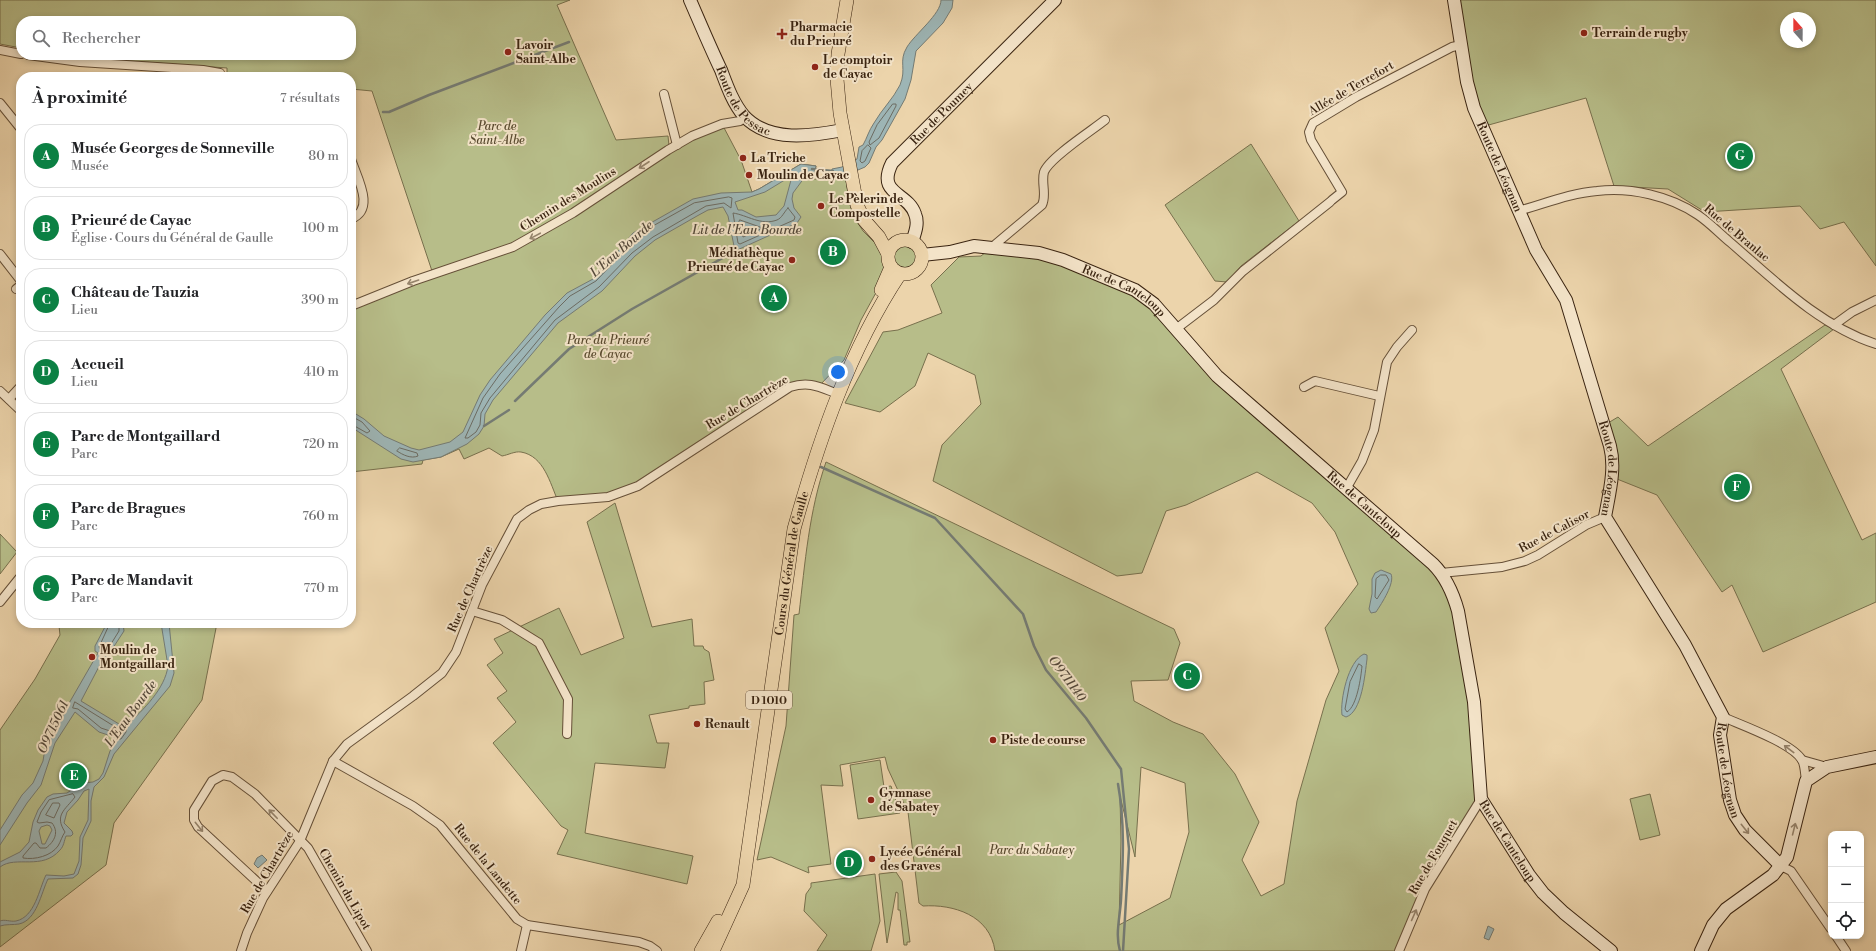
<!DOCTYPE html>
<html lang="fr">
<head>
<meta charset="utf-8">
<style>
  body { margin:0; font-family:"Libre Bodoni",serif; background:#f6f6f6; color:#202124 }
  .controls { position:absolute; right:12px; bottom:12px; display:grid; overflow:hidden; border-radius:8px; box-shadow:0 2px 6px #0003 }
  .controls button { width:36px; height:36px; display:grid; place-items:center; padding:0; border:0; border-bottom:1px solid #e0e0e0; background:#fff; color:#202124; font:20px sans-serif }
  .compass { position:absolute; left:1780px; top:12px; width:36px; height:36px; border-radius:50%; background:#fff; box-shadow:0 2px 6px #0003; rotate:339deg }
  .you { position:absolute; left:838px; top:372px; width:14px; height:14px; margin:-10px; border:3px solid #fff; border-radius:50%; background:#1a73e8; box-shadow:0 0 0 6px #1a73e833 }
  .badge { display:grid; place-items:center; width:26px; height:26px; border-radius:50%; background:#0b8043; color:#fff; font-size:13px; font-weight:700 }
  .pin { position:absolute; translate:-50% -50%; border:2px solid #fff; box-shadow:0 1px 4px #0006 }
  .list { margin:0; padding:0; list-style:none }
  h2 { display:flex; justify-content:space-between; align-items:center; height:52px; margin:0; padding:0 16px; font-size:17px }
  h2 small { font-size:13px; font-weight:400; color:#757577 }
  .list li { display:grid; grid-template-columns:26px 1fr auto; gap:12px; align-items:center; box-sizing:border-box; height:64px; margin:0 8px 8px; padding:0 8px; border:1px solid #e0e0e0; border-radius:16px }
  .list b { display:block; font-size:15px; white-space:nowrap }
  .list p { margin:0; font-size:13px; white-space:nowrap; color:#757577 }
  .list em { font-size:13px; font-style:normal; color:#757577 }
  .icon { flex:none; width:22px; height:22px; fill:none; stroke:currentColor; stroke-width:2; stroke-linecap:round; stroke-linejoin:round }
  .map { position:relative; flex:none; width:1876px; height:951px; overflow:hidden }
  .search { position:absolute; background:#fff; box-shadow:0 2px 6px #0003; left:16px; top:16px; width:340px; height:44px; display:flex; align-items:center; gap:10px; box-sizing:border-box; padding:0 14px; border-radius:16px; color:#757577; font-size:15px }
  .panel { position:absolute; background:#fff; box-shadow:0 2px 6px #0003; left:16px; top:72px; width:340px; height:556px; border-radius:16px }
  .map>svg:first-child { display:block }
  .green { fill:#b7bd89; stroke:#78704d; fill-rule:evenodd }
  .water { fill:#9db5b5; stroke:#757b73; fill-rule:evenodd }
  .lines { fill:none; stroke-linecap:round; stroke-linejoin:round }
  .shore { stroke:#6c6c63; stroke-width:1 }
  .stream { stroke:#757b73; stroke-width:2.5 }
  .street-casing { stroke:#665038; stroke-width:10 }
  .secondary-casing { stroke:#3a2411; stroke-width:14 }
  .primary-casing { stroke:#3a2411; stroke-width:14 }
  .street { stroke:#f3e3c8; stroke-width:8 }
  .secondary { stroke:#f3e3c8; stroke-width:12 }
  .primary { stroke:#ecd4ab; stroke-width:13 }
  .oneway { stroke:#96846c }
  .poi-dot { fill:#8f2418; stroke:#f3e3c8; stroke-width:1.5 }
  .labels { text-anchor:middle; stroke-width:4; stroke-linejoin:round; paint-order:stroke }
  .shield { fill:#f3e3c8; stroke:#725d48; stroke-width:1 }
  .shield-label { font-size:11px; font-weight:bold; fill:#3a2411 }
  .poi-label { font-size:12px; font-weight:bold; fill:#3a2411; stroke:#f3e3c8; text-anchor:start }
  .street-label { font-size:12px; fill:#3a2411; stroke:#f3e3c8 }
  .park-label { font-size:12px; font-style:italic; fill:#594a2f; stroke:#f3e3c8 }
  .water-label { font-size:13px; font-style:italic; fill:#53483a; stroke:#f3e3c8 }
</style>
</head>
<body>
<div class="map">
<svg width="1876" height="951" viewBox="0 0 1876 951">
  <rect width="100%" height="100%" fill="#ecd4ab"/>
  <filter id="stains"><feTurbulence type="fractalNoise" baseFrequency=".005" numOctaves="4"/><feColorMatrix values="0 0 0 0 .2 0 0 0 0 .09 0 0 0 0 .02 0 0 0 .5 -.17"/></filter>
  <radialGradient id="worn" r=".72"><stop offset=".6" stop-color="#630" stop-opacity="0"/><stop offset="1" stop-color="#630" stop-opacity=".3"/></radialGradient>
  <g class="green">
    <path d="M 0,0 L 570,0 L 557,5 L 616,140 L 668,136 L 669,146 L 722,124 L 741,160 L 752,192 L 759,189 L 801,164 L 816,166 L 814,179 L 846,179 L 849,202 L 854,217 L 863,231 L 875,243 L 883,254 L 884,278 L 861,320 L 844,360 L 819,386 L 802,384 L 626,492 L 558,501 C 550,483 544,456 521,452 C 515,451 508,455 502,456 L 489,448 L 464,459 L 459,449 L 441,457 L 423,460 L 422,464 L 351,472 L 351,306 L 433,274 L 372,91 L 351,89 L 351,77 L 227,77 L 227,68 L 86,58 L 66,55 L 351,55 L 351,21 L 21,21 L 21,48 L 0,44 Z"/>
    <path d="M 1459,0 L 1876,0 L 1876,266 L 1844,222 L 1820,229 L 1800,206 L 1705,212 L 1668,189 L 1614,186 L 1586,98 L 1485,126 L 1476,101 ZM 1786,18 L 1810,18 L 1810,42 L 1786,42 Z"/>
    <path d="M 1251,144 L 1299,221 L 1241,266 L 1227,282 L 1215,281 L 1165,205 Z"/>
    <circle cx="905" cy="257" r="13"/>
    <path d="M 991,248 L 1039,253 L 1135,290 L 1217,376 L 1433,564 L 1455,598 L 1481,799 L 1425,889 L 1399,951 L 995,951 C 990,915 953,904 923,906 L 919,903 L 908,812 L 888,769 L 885,757 L 840,765 L 843,786 L 821,785 L 831,864 L 808,867 L 809,873 L 771,857 L 757,860 L 786,726 L 794,615 L 799,614 C 805,563 809,511 826,462 L 1174,629 L 1180,643 L 1168,680 L 1131,681 L 1134,701 L 1173,722 L 1203,734 L 1235,774 L 1259,822 L 1242,860 L 1261,896 L 1284,884 L 1297,801 L 1326,700 L 1339,671 L 1325,628 L 1358,584 L 1335,532 L 1312,503 L 1257,472 L 1186,505 L 1166,511 L 1142,573 L 1117,576 L 933,481 L 942,445 L 981,404 L 975,375 L 928,353 L 915,386 L 880,412 L 845,403 L 883,332 L 898,330 L 942,313 L 931,285 L 959,257 L 981,256 ZM 1141,767 L 1185,783 L 1189,832 L 1170,898 L 1119,925 L 1121,841 L 1120,796 L 1135,857 Z"/>
    <path d="M 1825,325 L 1834,329 L 1781,369 L 1862,540 L 1876,533 L 1876,602 L 1763,652 L 1732,585 L 1722,592 L 1657,495 L 1617,479 L 1617,450 L 1608,423 L 1618,417 L 1648,446 Z"/>
    <path d="M 615,503 L 652,627 L 692,619 L 694,646 L 703,646 L 704,649 L 709,652 L 714,680 L 704,682 L 705,704 L 689,706 L 689,708 L 649,715 L 657,743 L 669,743 L 665,768 L 595,763 L 585,833 L 693,856 L 687,884 L 557,854 L 568,830 L 561,826 L 493,743 L 516,722 L 497,698 L 507,691 L 487,665 L 503,653 L 494,639 L 559,608 L 581,655 L 624,638 L 587,522 Z"/>
    <path d="M 0,534 L 17,552 L 0,574 Z"/>
    <path d="M 62,623 L 217,623 L 202,700 L 114,823 L 106,865 L 0,947 L 0,730 L 35,679 L 60,635 L 59,626 Z"/>
    <path d="M 880,760 L 884,787 L 891,786 L 900,813 L 858,819 L 850,765 Z"/>
    <path d="M 1650,794 L 1660,835 L 1640,840 L 1630,799 Z"/>
    <path d="M 896,872 L 902,881 L 910,942 L 907,942 L 907,945 L 904,945 L 900,910 L 898,910 L 898,893 L 896,892 L 887,943 L 879,874 Z"/>
    <path d="M 875,874 L 880,921 L 871,951 L 817,951 L 827,935 L 804,911 L 806,894 L 811,887 L 811,883 Z"/>
  </g>
  <g class="water">
    <path d="M 941,0 L 953,0 L 952,8 L 943,23 L 916,51 L 911,80 L 905,99 L 882,140 L 876,147 L 869,163 L 865,167 L 844,176 L 831,176 L 832,169 L 842,167 L 857,159 L 859,147 L 863,145 C 867,138 869,130 874,123 C 882,109 893,99 900,85 C 907,68 898,62 907,47 C 915,34 941,14 941,0 Z"/>
    <path d="M 801,164 L 816,166 L 814,174 L 807,174 L 793,193 L 792,199 L 794,208 L 801,217 L 797,223 L 735,251 L 728,216 L 723,207 L 708,210 L 697,216 L 655,240 L 635,256 L 602,291 L 558,323 L 493,400 L 485,414 L 484,426 L 479,434 L 467,444 L 441,457 L 413,462 L 401,459 L 351,427 L 351,411 L 364,419 L 384,436 L 411,448 L 419,450 L 450,442 L 463,432 L 480,395 L 490,380 L 545,315 L 567,293 L 593,279 L 615,255 L 633,233 L 693,199 L 721,193 L 752,192 L 759,189 ZM 788,178 L 791,180 L 784,206 L 776,215 L 756,217 L 742,210 L 738,210 L 735,202 L 765,192 Z"/>
    <path d="M 1381,570 L 1391,574 C 1395,583 1382,603 1376,612 L 1371,613 L 1369,609 L 1372,594 L 1372,579 L 1375,573 Z"/>
    <path d="M 107,623 L 123,623 L 124,631 L 107,657 L 104,657 L 81,701 L 119,724 L 127,725 C 143,710 165,689 168,666 L 161,623 L 169,623 L 174,673 L 170,686 L 114,754 L 104,777 L 94,787 L 91,801 L 91,821 L 83,838 L 81,865 L 78,874 L 73,878 L 48,879 C 41,893 37,920 19,924 C 13,925 6,924 0,926 L 0,921 C 5,919 10,922 16,921 C 35,917 39,889 46,875 L 64,876 L 74,874 L 79,861 L 80,837 L 88,820 L 89,789 L 84,791 L 78,800 L 67,812 L 64,823 L 72,831 L 73,834 L 71,836 L 66,836 C 64,841 64,846 60,850 C 42,871 16,855 0,867 L 0,862 L 20,852 L 29,842 L 33,822 L 38,810 L 47,797 L 53,794 L 67,793 L 82,783 L 93,782 L 99,779 L 103,773 L 110,751 L 116,742 L 111,736 L 99,732 L 75,712 L 55,743 L 41,785 L 27,803 L 0,845 L 0,830 L 22,795 L 33,783 L 43,761 L 46,742 L 56,729 L 65,712 L 63,708 L 68,705 L 98,653 L 95,651 L 95,646 ZM 47,825 L 50,826 L 52,830 L 45,844 L 42,844 L 39,831 L 41,827 Z"/>
    <path d="M 1364,654 L 1367,655 L 1367,659 C 1365,674 1362,712 1346,717 L 1342,715 C 1340,700 1348,661 1364,654 Z"/>
    <path d="M 262,855 L 267,860 L 258,868 L 254,864 L 257,858 Z"/>
    <path d="M 1488,926 L 1494,929 L 1489,940 L 1484,938 Z"/>
  </g>
  <g class="lines">
    <g class="shore">
      <path d="M 893,104 L 896,104 L 896,106 L 879,138 L 870,145 L 869,142 L 877,125 Z"/>
      <path d="M 868,145 L 871,148 L 865,161 L 862,163 L 860,161 L 862,151 Z"/>
      <path d="M 729,197 L 732,198 L 731,208 L 724,203 L 706,206 L 653,237 L 632,253 L 599,287 L 555,320 L 490,398 L 481,413 L 480,425 L 476,432 L 468,438 L 465,438 L 483,398 L 500,374 L 559,307 L 570,296 L 596,281 L 618,258 L 635,236 L 694,203 Z"/>
      <path d="M 788,208 L 795,217 L 794,220 L 740,244 L 738,243 L 733,213 C 747,215 761,226 777,220 C 782,218 784,212 788,208 Z"/>
      <path d="M 740,220 L 760,227 L 761,229 L 743,237 L 739,222 Z"/>
      <path d="M 351,416 L 362,422 L 370,431 L 367,433 L 351,424"/>
      <path d="M 400,448 L 417,453 L 418,456 C 411,459 403,455 397,451 Z"/>
      <path d="M 1381,575 L 1386,575 L 1389,580 L 1377,599 L 1375,597 L 1376,579 Z"/>
      <path d="M 110,623 L 99,647 L 103,653 L 106,652 L 119,631 L 119,623"/>
      <path d="M 1359,664 L 1362,666 C 1361,677 1357,706 1347,712 L 1345,709 L 1350,682 Z"/>
      <path d="M 75,702 L 117,728 L 126,729 L 126,732 L 121,739 L 118,739 L 113,732 L 101,728 L 78,709 L 73,708 Z"/>
      <path d="M 73,794 L 75,797 C 65,810 54,815 65,832 C 62,836 61,841 58,846 C 51,856 35,860 23,858 L 23,856 L 34,843 L 36,843 L 40,848 L 46,848 C 55,841 59,832 52,823 L 47,822 L 39,823 L 37,822 L 41,812 L 49,800 Z"/>
      <path d="M 53,803 L 59,803 L 60,805 L 54,818 L 46,815 Z"/>
    </g>
    <g class="stream">
      <path d="M 383,112 L 389,112 L 429,95 L 569,42"/>
      <path d="M 812,169 L 833,171"/>
      <path d="M 515,401 L 569,349 L 632,309 L 735,251"/>
      <path d="M 484,426 L 509,410"/>
      <path d="M 821,467 L 935,518 L 1023,614 L 1034,646 L 1046,670 L 1086,718 L 1121,769 L 1129,849 L 1123,951"/>
      <path d="M 1118,784 C 1125,822 1123,861 1121,900 C 1120,917 1115,935 1120,951"/>
    </g>
    <g class="street-casing">
      <g id="street">
        <path d="M 0,50 L 21,54"/>
        <path d="M 28,55 L 80,62 L 203,70 L 220,73"/>
        <path d="M 664,94 L 677,145"/>
        <path d="M 0,103 L 21,129"/>
        <path d="M 351,159 C 357,178 376,209 351,219"/>
        <path d="M 1332,200 L 1342,192 L 1311,140 L 1309,132 L 1313,123 L 1356,97 L 1452,47 L 1461,45"/>
        <path d="M 1518,211 C 1544,204 1570,193 1597,191 C 1631,187 1670,196 1698,215 C 1710,223 1720,234 1731,243 C 1775,281 1820,326 1876,344"/>
        <path d="M 991,248 L 1042,205 C 1047,195 1041,183 1044,172 C 1049,158 1091,131 1105,120"/>
        <path d="M 0,254 L 21,281"/>
        <path d="M 16,289 L 21,285"/>
        <path d="M 351,306 L 413,281 L 513,247 L 573,213 L 668,150 L 692,136 L 722,124 L 740,121 L 745,117"/>
        <path d="M 1834,325 L 1852,312 L 1876,300"/>
        <path d="M 1176,329 L 1214,300 L 1243,271 L 1330,202"/>
        <path d="M 1304,387 L 1315,381 L 1379,396"/>
        <path d="M 0,391 L 21,411"/>
        <path d="M 9,399 L 21,386"/>
        <path d="M 1346,489 L 1362,461 L 1374,430 L 1387,362 L 1397,347 L 1412,330"/>
        <path d="M 1441,573 L 1502,567 L 1525,561 L 1538,555 L 1586,525 L 1605,517"/>
        <path d="M 0,602 L 21,576"/>
        <path d="M 472,611 L 502,620 L 539,643 L 568,699 L 567,734"/>
        <path d="M 1723,717 C 1741,725 1792,743 1802,760 C 1805,765 1805,775 1806,781"/>
        <path d="M 1802,760 L 1827,767"/>
        <path d="M 333,761 L 413,806 L 440,825 L 517,919 L 527,925 L 639,942 L 650,946 L 657,951"/>
        <path d="M 1781,866 L 1791,871 L 1831,929"/>
        <path d="M 267,891 L 198,827 L 194,820 L 194,810 L 212,781 L 223,775 L 232,777 L 255,794 L 308,848 L 367,951"/>
        <path d="M 1836,936 L 1846,951"/>
        <path d="M 241,951 L 247,933 L 263,898 L 300,841 L 333,761 L 347,744 L 413,696 L 442,673 L 456,652 L 482,585 L 517,519 L 529,510 L 541,504 L 558,501 L 608,497 L 638,486 L 790,387 C 810,381 819,387 838,394"/>
        <path d="M 521,951 L 527,925"/>
        <path d="M 1399,951 L 1425,889 L 1481,799"/>
      </g>
    </g>
    <g class="secondary-casing">
      <g id="secondary">
        <path id="s1" d="M 690,0 C 700,23 710,47 721,70 C 727,86 733,103 744,116 C 769,143 812,136 843,130"/>
        <path id="s2" d="M 1454,0 L 1467,82 L 1474,108 L 1536,250 L 1566,300 L 1610,446 C 1616,469 1609,494 1605,517 L 1685,645 L 1723,717 L 1720,735 L 1730,800 L 1735,815 L 1745,830 L 1781,866"/>
        <path id="s3" d="M 912,242 C 915,233 919,223 915,214 C 908,192 876,195 892,163 L 1055,0"/>
        <path id="s4" d="M 922,255 L 950,252 L 974,246 L 1039,253 L 1063,260 L 1135,290 L 1154,304 L 1217,376 L 1433,564 C 1446,577 1453,593 1458,611 L 1474,702 L 1481,799 L 1529,875 L 1543,893 L 1564,913 L 1611,951"/>
        <path d="M 1701,951 L 1713,925 L 1726,909 L 1773,875 L 1787,857 L 1806,781 L 1827,767 L 1876,757"/>
      </g>
    </g>
    <g class="primary-casing">
      <g id="primary">
        <path d="M 847,0 L 838,54 L 837,79 L 840,113 L 857,205 L 864,220 L 879,237 L 888,254"/>
        <circle cx="905" cy="257" r="17"/>
        <path d="M 881,290 L 891,267"/>
        <path d="M 701,951 L 718,921"/>
        <path id="s5" d="M 713,951 L 743,885 L 794,529 C 819,440 849,351 900,274"/>
      </g>
    </g>
    <use href="#street" class="street"/>
    <use href="#secondary" class="secondary"/>
    <use href="#primary" class="primary"/>
  </g>
  <defs><path id="oneway-shaft" d="M-6 0H5M1.5-3L5.5 0L1.5 3" fill="none" stroke-width="1.6" stroke-linecap="round" stroke-linejoin="round"/></defs>
  <g class="oneway">
    <use href="#oneway-shaft" transform="translate(644 165) rotate(147)"/>
    <use href="#oneway-shaft" transform="translate(535 236) rotate(152)"/>
    <use href="#oneway-shaft" transform="translate(413 282) rotate(161)"/>
    <use href="#oneway-shaft" transform="translate(1789 749) rotate(-143)"/>
    <use href="#oneway-shaft" transform="translate(273 814) rotate(-134)"/>
    <use href="#oneway-shaft" transform="translate(199 827) rotate(51)"/>
    <use href="#oneway-shaft" transform="translate(1745 829) rotate(51)"/>
    <use href="#oneway-shaft" transform="translate(1794 829) rotate(-76)"/>
    <use href="#oneway-shaft" transform="translate(1414 915) rotate(-66)"/>
  </g>
  <g class="poi-dot">
    <circle cx="1584" cy="33" r="4"/>
    <path d="M780 28h4v4h4v4h-4v4h-4v-4h-4v-4h4z"/>
    <circle cx="508" cy="52" r="4"/>
    <circle cx="815" cy="67" r="4"/>
    <circle cx="743" cy="158" r="4"/>
    <circle cx="749" cy="175" r="4"/>
    <circle cx="821" cy="206" r="4"/>
    <circle cx="792" cy="260" r="4"/>
    <circle cx="92" cy="657" r="4"/>
    <circle cx="697" cy="724" r="4"/>
    <circle cx="993" cy="740" r="4"/>
    <circle cx="871" cy="800" r="4"/>
    <circle cx="872" cy="859" r="4"/>
  </g>
  <g class="labels">
    <rect class="shield" x="746" y="691" width="46" height="18" rx="3"/>
    <g class="shield-label">
      <text x="769" y="704">D 1010</text>
    </g>
    <g class="poi-label">
      <text x="790" y="31">Pharmacie<tspan x="790" dy="14">du Prieuré</tspan></text>
      <text x="1592" y="37">Terrain de rugby</text>
      <text x="516" y="49">Lavoir<tspan x="516" dy="14">Saint-Albe</tspan></text>
      <text x="823" y="64">Le comptoir<tspan x="823" dy="14">de Cayac</tspan></text>
      <text x="751" y="162">La Triche</text>
      <text x="757" y="179">Moulin de Cayac</text>
      <text x="829" y="203">Le Pèlerin de<tspan x="829" dy="14">Compostelle</tspan></text>
      <text x="784" y="257" text-anchor="end">Médiathèque<tspan x="784" dy="14">Prieuré de Cayac</tspan></text>
      <text x="100" y="654">Moulin de<tspan x="100" dy="14">Montgaillard</tspan></text>
      <text x="705" y="728">Renault</text>
      <text x="1001" y="744">Piste de course</text>
      <text x="879" y="797">Gymnase<tspan x="879" dy="14">de Sabatey</tspan></text>
      <text x="880" y="856">Lycée Général<tspan x="880" dy="14">des Graves</tspan></text>
    </g>
    <g class="street-label">
      <text transform="translate(1351 88) rotate(-30)" y="4">Allée de Terrefort</text>
      <text dy="4" stroke="none"><textPath href="#s1" startOffset="116">Route de Pessac</textPath></text>
      <text dy="4" stroke="none"><textPath href="#s3" startOffset="161">Rue de Poumey</textPath></text>
      <text dy="4" stroke="none"><textPath href="#s2" startOffset="174">Route de Léognan</textPath></text>
      <text transform="translate(568 199) rotate(-32)" y="4">Chemin des Moulins</text>
      <text transform="translate(1737 233) rotate(40)" y="4">Rue de Branlac</text>
      <text dy="4" stroke="none"><textPath href="#s4" startOffset="212">Rue de Canteloup</textPath></text>
      <text transform="translate(747 402) rotate(-31)" y="4">Rue de Chartrèze</text>
      <text dy="4" stroke="none"><textPath href="#s2" startOffset="498">Route de Léognan</textPath></text>
      <text dy="4" stroke="none"><textPath href="#s4" startOffset="536">Rue de Canteloup</textPath></text>
      <text transform="translate(1554 531) rotate(-28)" y="4">Rue de Calisor</text>
      <text dy="4" stroke="none"><textPath href="#s5" startOffset="398">Cours du Général de Gaulle</textPath></text>
      <text transform="translate(470 589) rotate(-66)" y="4">Rue de Chartrèze</text>
      <text dy="4" stroke="none"><textPath href="#s2" startOffset="834">Route de Léognan</textPath></text>
      <text dy="4" stroke="none"><textPath href="#s4" startOffset="920">Rue de Canteloup</textPath></text>
      <text transform="translate(1433 857) rotate(-60)" y="4">Rue de Fouquet</text>
      <text transform="translate(488 864) rotate(51)" y="4">Rue de la Landette</text>
      <text transform="translate(267 872) rotate(-60)" y="4">Rue de Chartrèze</text>
      <text transform="translate(345 889) rotate(60)" y="4">Chemin du Lipot</text>
    </g>
    <g class="park-label">
      <text x="497" y="130">Parc de<tspan x="497" dy="14">Saint-Albe</tspan></text>
      <text x="608" y="344">Parc du Prieuré<tspan x="608" dy="14">de Cayac</tspan></text>
      <text x="1032" y="854">Parc du Sabatey</text>
    </g>
    <g class="water-label">
      <text x="747" y="234">Lit de l'Eau Bourde</text>
      <text transform="translate(621 248) rotate(-41)" y="5">L'Eau Bourde</text>
      <text transform="translate(1068 678) rotate(53)" y="5">O9711140</text>
      <text transform="translate(130 713) rotate(-54)" y="5">L'Eau Bourde</text>
      <text transform="translate(52 727) rotate(-65)" y="5">O9715061</text>
    </g>
  </g>
  <rect width="100%" height="100%" filter="url(#stains)"/>
  <rect width="100%" height="100%" fill="url(#worn)"/>
</svg>
<div class="controls">
<button>+</button>
<button>−</button>
<button><svg class="icon" aria-label="locate" viewBox="0 0 24 24"><circle cx="12" cy="12" r="6"/><path d="M12 2v4M12 18v4M2 12h4M18 12h4"/></svg></button>
</div>
<svg class="compass" viewBox="-18 -18 36 36"><path d="M0-13l5 13h-10z" fill="#e53935"/><path d="M0 13l5-13h-10z" fill="#757577"/></svg>
<div class="you"></div>
<div class="pin badge" style="left:774px;top:298px">A</div>
<div class="pin badge" style="left:833px;top:252px">B</div>
<div class="pin badge" style="left:1187px;top:676px">C</div>
<div class="pin badge" style="left:849px;top:863px">D</div>
<div class="pin badge" style="left:74px;top:776px">E</div>
<div class="pin badge" style="left:1737px;top:487px">F</div>
<div class="pin badge" style="left:1740px;top:156px">G</div>
<div class="search"><svg class="icon" aria-label="search" viewBox="0 0 24 24"><circle cx="10" cy="10" r="6"/><path d="M15 15l6 6"/></svg>Rechercher</div>
<section class="panel">
<h2>À proximité<small>7 résultats</small></h2>
<ul class="list">
<li><span class="badge">A</span><div><b>Musée Georges de Sonneville</b><p>Musée</p></div><em>80 m</em></li>
<li><span class="badge">B</span><div><b>Prieuré de Cayac</b><p>Église · Cours du Général de Gaulle</p></div><em>100 m</em></li>
<li><span class="badge">C</span><div><b>Château de Tauzia</b><p>Lieu</p></div><em>390 m</em></li>
<li><span class="badge">D</span><div><b>Accueil</b><p>Lieu</p></div><em>410 m</em></li>
<li><span class="badge">E</span><div><b>Parc de Montgaillard</b><p>Parc</p></div><em>720 m</em></li>
<li><span class="badge">F</span><div><b>Parc de Bragues</b><p>Parc</p></div><em>760 m</em></li>
<li><span class="badge">G</span><div><b>Parc de Mandavit</b><p>Parc</p></div><em>770 m</em></li>
</ul>
</section>
</div>
</body>
</html>
